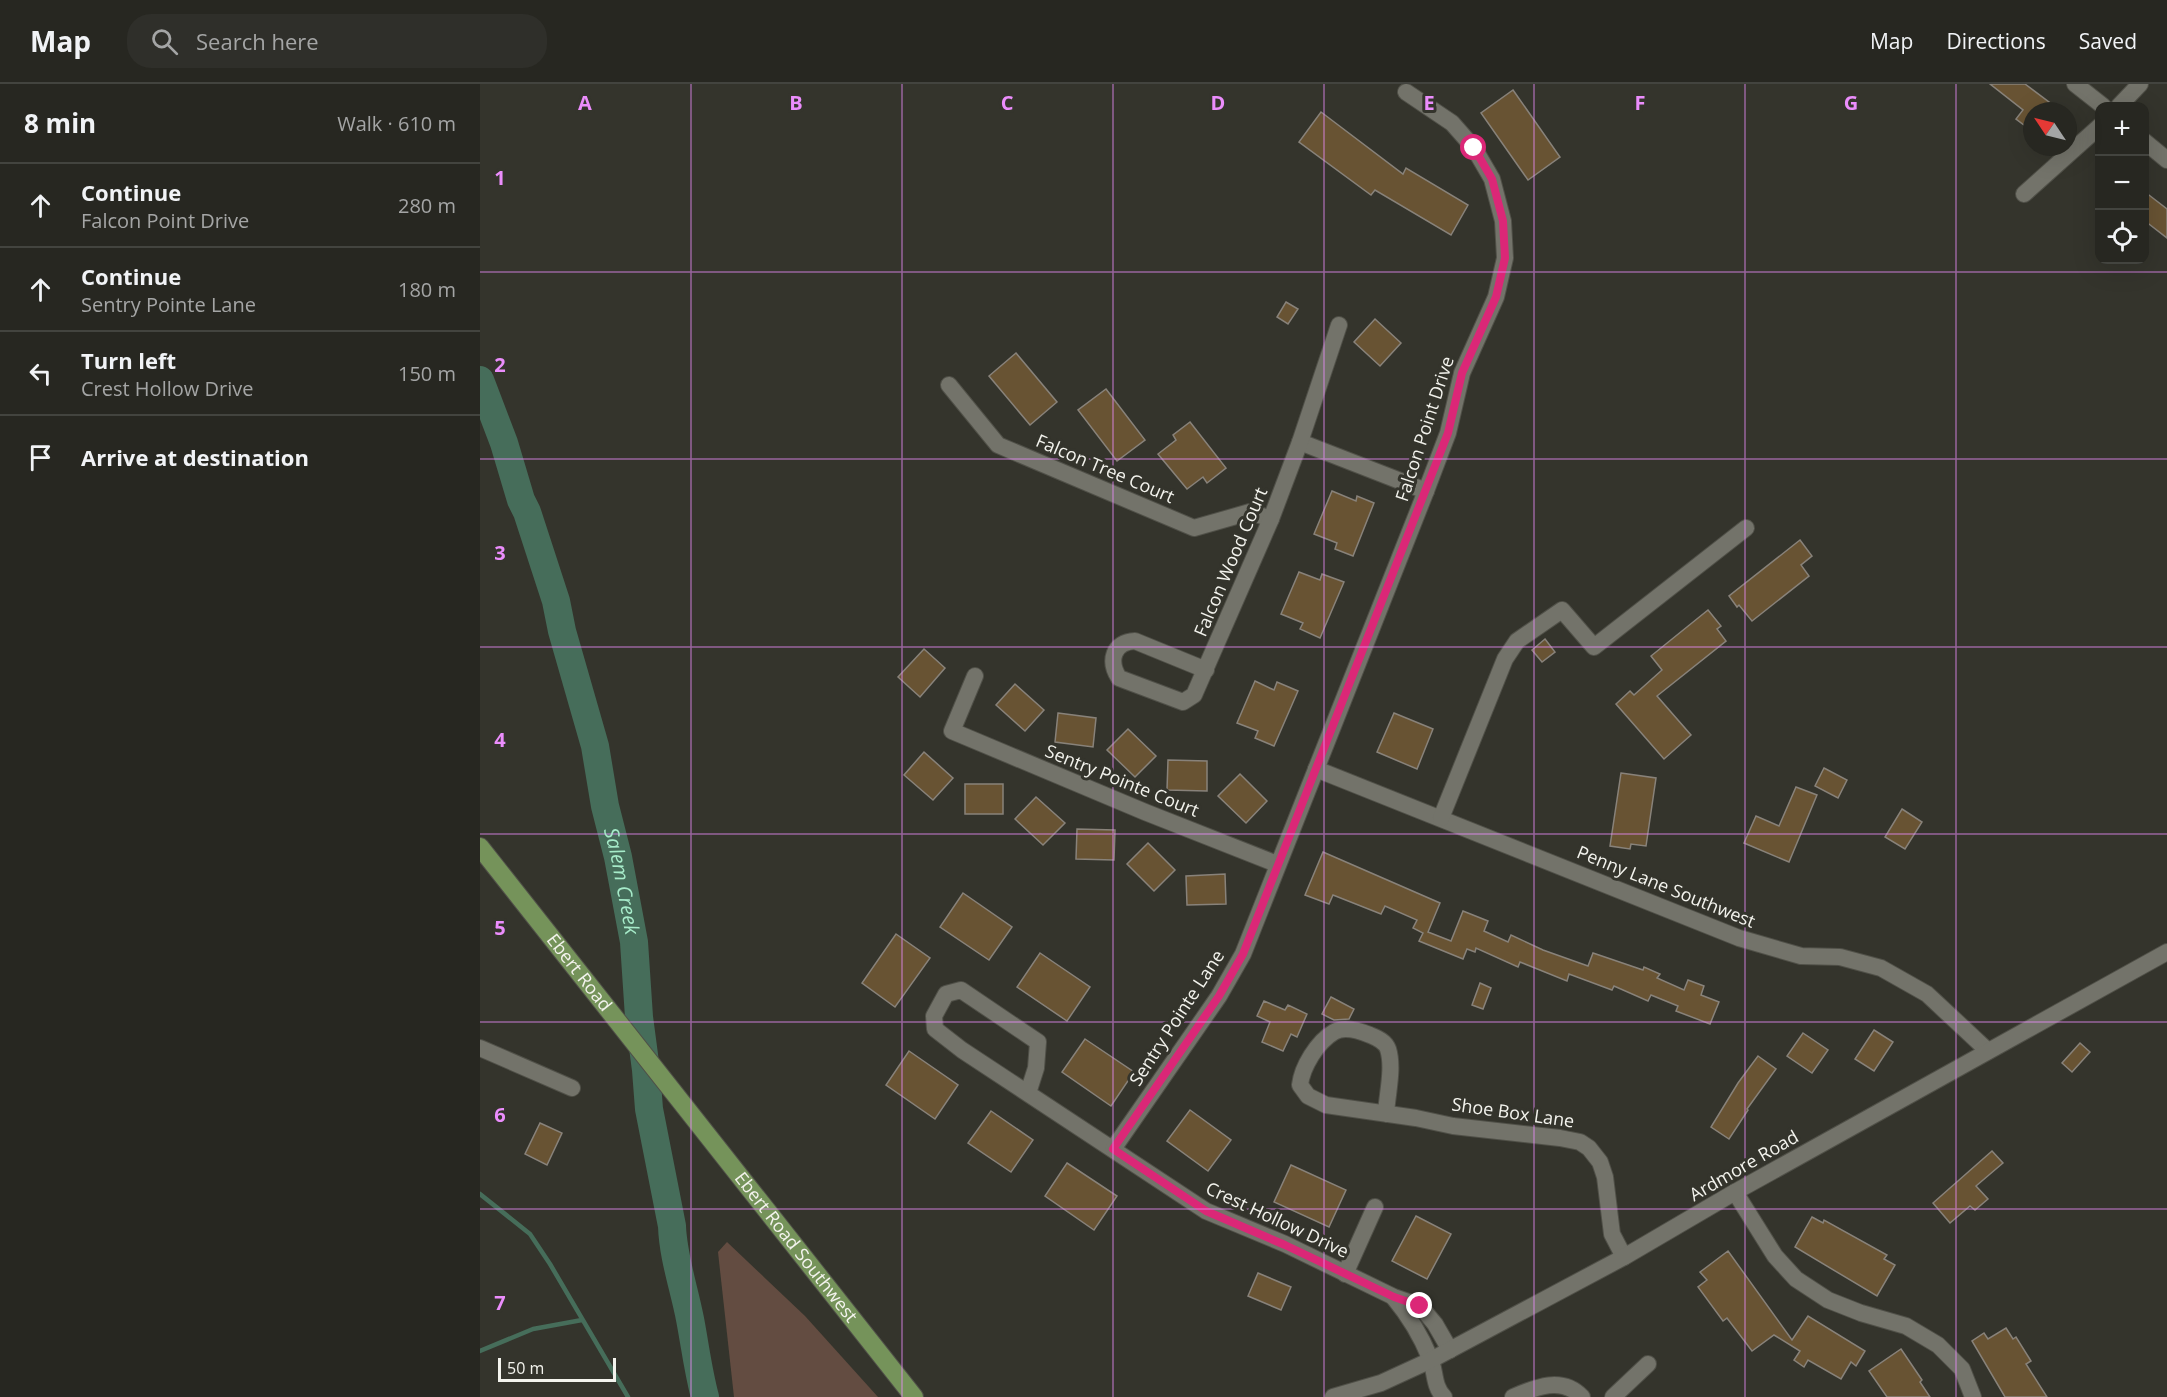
<!DOCTYPE html>
<html lang="en">
<head>
<meta charset="utf-8">
<style>
  body { margin:0; font-family:"Open Sans",sans-serif; background:#2f2f2a; color:#f1f3f6 }
  .controls { position:absolute; right:18px; top:18px; display:grid; overflow:hidden; border-radius:12px; box-shadow:0 6px 24px #0002 }
  .controls button { width:54px; height:54px; display:grid; place-items:center; padding:0; border:0; border-bottom:2px solid #43443f; background:#272721; color:#f1f3f6; font:30px sans-serif }
  .compass { position:absolute; left:1543px; top:18px; width:54px; height:54px; border-radius:50%; background:#272721; box-shadow:0 6px 24px #0002; rotate:305deg }
  .scale { position:absolute; left:18px; bottom:15px; width:118px; box-sizing:border-box; padding-left:6px; border:3px solid #f3f3ed; border-top:0; font-size:16px; line-height:21px; white-space:nowrap; color:#f3f3ed; -webkit-text-stroke:4px #34342c; paint-order:stroke }
  .stop { position:absolute; width:18px; height:18px; margin:-14px; border:4px solid #db2777; border-radius:50%; background:#fff }
  .stop.end { background:#db2777; border-color:#fff; box-shadow:0 2px 6px #0008 }
  .list { margin:0; padding:0; list-style:none }
  h2 { display:flex; justify-content:space-between; align-items:center; height:78px; margin:0; padding:0 24px; font-size:26px }
  h2 small { font-size:20px; font-weight:400; color:#a4a5a5 }
  .list li { display:grid; grid-template-columns:39px 1fr auto; gap:18px; align-items:center; box-sizing:border-box; height:84px; padding:0 24px; border-top:2px solid #43443f }
  .list b { display:block; font-size:22px; white-space:nowrap }
  .list p { margin:0; font-size:20px; white-space:nowrap; color:#a4a5a5 }
  .list em { font-size:20px; font-style:normal; color:#a4a5a5 }
  .icon { flex:none; width:33px; height:33px; fill:none; stroke:currentColor; stroke-width:2; stroke-linecap:round; stroke-linejoin:round }
  .map { position:relative; flex:none; width:1687px; height:1313px; overflow:hidden }
  header { display:flex; align-items:center; gap:36px; box-sizing:border-box; height:84px; padding:0 30px; background:#272721; border-bottom:2px solid #43443f }
  header strong { font-size:28px }
  nav { display:flex; gap:33px; margin-inline-start:auto; font-size:21px }
  .search { width:420px; height:54px; background:#2f2f2a; display:flex; align-items:center; gap:15px; box-sizing:border-box; padding:0 21px; border-radius:24px; color:#a4a5a5; font-size:22px }
  main { display:flex }
  aside { flex:1; background:#272721 }
  .map>svg:first-child { display:block }
  .green { fill:#634c41 }
  .lines { fill:none; stroke-linecap:round; stroke-linejoin:round }
  .stream { stroke:#466d5a; stroke-width:4.5 }
  .river { stroke:#466d5a; stroke-width:28 }
  .building { fill:#685333; stroke:#88827a; stroke-width:1.5 }
  .minor-casing { stroke:#505048; stroke-width:18 }
  .major-casing { stroke:#505048; stroke-width:20 }
  .minor { stroke:#73736a; stroke-width:16 }
  .major { stroke:#75935a; stroke-width:18 }
  .route { stroke:#db2777; stroke-width:8 }
  .grid { fill:none; stroke:#eb8dfc; stroke-width:1.5; stroke-opacity:0.55 }
  .labels { text-anchor:middle; stroke-width:6; stroke-linejoin:round; paint-order:stroke }
  .street-label { font-size:18px; fill:#f3f3ed; stroke:#34342c }
  .water-label { font-size:20px; font-style:italic; fill:#a6ebc9; stroke:#34342c }
  .grid-label { font-size:20px; text-anchor:middle; font-weight:bold; fill:#eb8dfc; stroke:#34342c; stroke-width:6; stroke-linejoin:round; paint-order:stroke }
</style>
</head>
<body>
<header>
<strong>Map</strong>
<div class="search"><svg class="icon" aria-label="search" viewBox="0 0 24 24"><circle cx="10" cy="10" r="6"/><path d="M15 15l6 6"/></svg>Search here</div>
<nav><a>Map</a><a>Directions</a><a>Saved</a></nav>
</header>
<main>
<aside>
<h2>8 min<small>Walk · 610 m</small></h2>
<ul class="list">
<li><svg class="icon" aria-label="ahead" viewBox="0 0 24 24"><path d="M12 20V5M6 11l6-6 6 6"/></svg><div><b>Continue</b><p>Falcon Point Drive</p></div><em>280 m</em></li>
<li><svg class="icon" aria-label="ahead" viewBox="0 0 24 24"><path d="M12 20V5M6 11l6-6 6 6"/></svg><div><b>Continue</b><p>Sentry Pointe Lane</p></div><em>180 m</em></li>
<li><svg class="icon" aria-label="left" viewBox="0 0 24 24"><path d="M17 20v-9H6M10 6l-5 5 5 5"/></svg><div><b>Turn left</b><p>Crest Hollow Drive</p></div><em>150 m</em></li>
<li><svg class="icon" aria-label="arrive" viewBox="0 0 24 24"><path d="M6 21V4h12l-3 4 3 4H6"/></svg><div><b>Arrive at destination</b></div></li>
</ul>
</aside>
<div class="map">
<svg width="1687" height="1313" viewBox="0 0 1687 1313">
  <rect width="100%" height="100%" fill="#34342c"/>
  <path class="green" d="M 247,1158 L 325,1232 L 398,1313 L 254,1313 L 238,1168 Z"/>
  <g class="lines">
    <g class="stream">
      <path d="M 0,1110 L 50,1150 L 70,1180 L 148,1313"/>
      <path d="M 0,1267 L 53,1245 L 102,1236"/>
    </g>
    <path class="river" id="s1" d="M 0,296 L 24,359 L 41,416 L 47,428 L 76,517 L 82,547 L 115,662 L 125,722 L 138,773 L 154,858 L 159,933 L 166,986 L 169,1025 L 192,1142 C 193,1173 204,1204 210,1235 C 215,1261 218,1287 225,1313"/>
  </g>
  <g class="building">
    <path d="M 1510,0 L 1545,0 L 1581,27 L 1552,27 L 1552,47 L 1536,35 L 1543,26 Z"/>
    <path d="M 1033,6 L 1080,73 L 1048,96 L 1001,29 Z"/>
    <path d="M 841,28 L 923,90 L 926,84 L 988,121 L 971,151 L 895,106 L 891,111 L 819,58 Z"/>
    <path d="M 1665,108 L 1687,125 L 1687,154 L 1665,137 Z"/>
    <path d="M 806,218 L 818,225 L 808,240 L 797,233 Z"/>
    <path d="M 895,235 L 921,259 L 900,282 L 874,258 Z"/>
    <path d="M 536,269 L 577,318 L 550,341 L 509,292 Z"/>
    <path d="M 626,305 L 665,356 L 637,377 L 598,326 Z"/>
    <path d="M 710,338 L 746,384 L 727,399 L 723,393 L 707,405 L 678,370 L 696,356 L 693,351 Z"/>
    <path d="M 852,407 L 876,417 L 877,412 L 894,419 L 873,472 L 855,465 L 857,459 L 834,450 Z"/>
    <path d="M 1320,456 L 1332,472 L 1321,481 L 1329,492 L 1272,537 L 1259,521 L 1257,523 L 1249,512 Z"/>
    <path d="M 819,488 L 840,496 L 842,490 L 864,498 L 840,554 L 820,545 L 823,539 L 801,530 Z"/>
    <path d="M 1228,526 L 1241,542 L 1237,545 L 1246,557 L 1177,612 L 1211,651 L 1184,675 L 1136,620 L 1150,607 L 1154,611 L 1182,586 L 1171,572 Z"/>
    <path d="M 1065,555 L 1075,568 L 1062,578 L 1052,566 Z"/>
    <path d="M 444,565 L 465,584 L 440,613 L 418,593 Z"/>
    <path d="M 775,597 L 794,606 L 797,598 L 818,607 L 794,662 L 775,654 L 778,647 L 757,639 Z"/>
    <path d="M 535,600 L 564,626 L 545,647 L 516,621 Z"/>
    <path d="M 578,629 L 616,634 L 613,663 L 575,658 Z"/>
    <path d="M 914,629 L 953,645 L 937,685 L 897,668 Z"/>
    <path d="M 648,645 L 676,672 L 655,693 L 627,666 Z"/>
    <path d="M 444,668 L 473,694 L 453,716 L 424,691 Z"/>
    <path d="M 688,676 L 727,677 L 727,707 L 687,706 Z"/>
    <path d="M 1344,684 L 1367,696 L 1358,714 L 1335,702 Z"/>
    <path d="M 1141,689 L 1176,694 L 1166,762 L 1151,760 L 1150,765 L 1130,762 Z"/>
    <path d="M 760,690 L 787,717 L 766,739 L 738,712 Z"/>
    <rect x="485" y="700" width="38" height="30"/>
    <path d="M 1316,703 L 1337,711 L 1309,778 L 1264,759 L 1276,732 L 1299,742 Z"/>
    <path d="M 556,713 L 585,739 L 563,761 L 535,735 Z"/>
    <path d="M 1422,725 L 1442,738 L 1425,765 L 1405,753 Z"/>
    <path d="M 597,745 L 635,746 L 634,776 L 596,775 Z"/>
    <path d="M 668,759 L 695,786 L 674,807 L 647,780 Z"/>
    <path d="M 843,768 L 960,819 L 948,848 L 971,857 L 983,827 L 1008,837 L 1004,847 L 1028,858 L 1031,851 L 1063,866 L 1108,882 L 1113,869 L 1163,886 L 1164,883 L 1180,890 L 1177,894 L 1204,906 L 1208,896 L 1224,902 L 1221,911 L 1239,918 L 1230,940 L 1196,927 L 1198,922 L 1171,911 L 1168,917 L 1134,902 L 1132,906 L 1089,890 L 1087,897 L 1040,878 L 1038,883 L 996,864 L 995,868 L 987,865 L 983,875 L 939,857 L 943,849 L 933,844 L 937,836 L 905,822 L 901,830 L 853,811 L 849,820 L 825,811 Z"/>
    <path d="M 745,790 L 746,820 L 707,821 L 706,792 Z"/>
    <path d="M 483,809 L 532,843 L 509,876 L 460,843 Z"/>
    <path d="M 416,850 L 450,874 L 415,923 L 382,899 Z"/>
    <path d="M 560,869 L 610,903 L 587,937 L 537,903 Z"/>
    <path d="M 1000,899 L 1011,904 L 1003,925 L 992,921 Z"/>
    <path d="M 851,913 L 874,925 L 869,935 L 854,936 L 842,930 Z"/>
    <path d="M 784,917 L 805,926 L 808,921 L 827,930 L 817,953 L 811,950 L 803,967 L 782,958 L 790,938 L 777,932 Z"/>
    <path d="M 1394,946 L 1413,958 L 1394,987 L 1375,975 Z"/>
    <path d="M 1323,949 L 1348,966 L 1332,989 L 1307,972 Z"/>
    <path d="M 605,955 L 654,988 L 631,1022 L 582,988 Z"/>
    <path d="M 1600,959 L 1610,968 L 1592,988 L 1582,979 Z"/>
    <path d="M 429,967 L 478,1001 L 455,1035 L 406,1001 Z"/>
    <path d="M 1278,972 L 1296,985 L 1267,1025 L 1268,1026 L 1249,1055 L 1231,1043 L 1258,999 Z"/>
    <path d="M 710,1026 L 751,1056 L 728,1087 L 687,1057 Z"/>
    <path d="M 511,1027 L 553,1056 L 531,1088 L 488,1059 Z"/>
    <path d="M 60,1039 L 82,1049 L 67,1081 L 45,1070 Z"/>
    <path d="M 1512,1067 L 1523,1079 L 1496,1102 L 1508,1115 L 1495,1126 L 1490,1122 L 1470,1139 L 1453,1119 Z"/>
    <path d="M 587,1079 L 637,1112 L 614,1146 L 565,1112 Z"/>
    <path d="M 811,1081 L 866,1106 L 849,1143 L 794,1118 Z"/>
    <path d="M 936,1132 L 971,1150 L 947,1195 L 912,1177 Z"/>
    <path d="M 1332,1133 L 1343,1139 L 1344,1136 L 1407,1171 L 1404,1175 L 1415,1181 L 1397,1212 L 1315,1163 Z"/>
    <path d="M 1248,1167 L 1312,1256 L 1328,1232 L 1385,1267 L 1376,1282 L 1371,1278 L 1361,1295 L 1328,1276 L 1324,1283 L 1314,1276 L 1320,1267 L 1294,1251 L 1272,1267 L 1247,1234 L 1243,1237 L 1218,1203 L 1227,1196 L 1220,1188 Z"/>
    <path d="M 778,1189 L 811,1203 L 801,1226 L 768,1212 Z"/>
    <path d="M 1526,1244 L 1533,1255 L 1536,1253 L 1551,1277 L 1546,1280 L 1567,1313 L 1525,1313 L 1492,1257 L 1504,1249 L 1508,1255 Z"/>
    <path d="M 1421,1265 L 1442,1296 L 1440,1298 L 1450,1313 L 1407,1313 L 1389,1287 Z"/>
  </g>
  <g class="lines">
    <g class="minor-casing">
      <g id="minor">
        <path d="M 1595,0 L 1623,22"/>
        <path d="M 1639,22 L 1660,0"/>
        <path d="M 1664,57 L 1687,76"/>
        <path d="M 1544,110 L 1620,42"/>
        <path d="M 469,301 L 518,361 L 714,444 L 770,428 L 791,435"/>
        <path d="M 820,358 L 946,407"/>
        <path d="M 726,586 L 655,557 C 633,558 628,577 639,594 L 703,618 L 714,611 L 791,435 L 820,358 L 859,241"/>
        <path d="M 495,592 L 472,647 L 665,728 L 797,780"/>
        <path d="M 836,685 L 1259,854 L 1321,872 L 1360,873 L 1401,884 L 1447,910 L 1508,967"/>
        <path d="M 961,734 L 1025,575 L 1037,557 L 1082,526 L 1114,563 L 1266,444"/>
        <path d="M 0,964 L 92,1004"/>
        <path d="M 548,1009 L 556,984 L 558,958 L 481,906 L 466,910 L 454,932 L 455,945 L 482,966 L 726,1127 L 805,1160 L 914,1213 L 940,1222 L 955,1240 L 970,1266"/>
        <path d="M 906,1030 C 907,1010 914,984 908,965 C 905,957 897,954 890,951 C 880,947 864,942 854,948 C 837,958 822,983 820,1001 L 828,1012 L 846,1021 L 936,1034 L 973,1042 L 1080,1054 L 1100,1058 L 1109,1064 L 1120,1078 L 1125,1093 L 1132,1150 L 1144,1173"/>
        <path d="M 633,1065 L 739,912 L 763,870 L 946,407 L 968,349 L 982,289 L 1016,213 L 1025,174 L 1023,137 L 1012,95 L 994,64 L 972,39 L 926,8"/>
        <path d="M 1255,1108 L 1295,1172 L 1316,1195 L 1348,1216 L 1381,1229 L 1426,1242 L 1458,1261 L 1482,1285 L 1493,1313"/>
        <path d="M 865,1190 L 895,1123"/>
        <path d="M 914,1214 C 929,1232 941,1252 950,1274 C 956,1288 953,1302 964,1313"/>
        <path d="M 853,1313 L 901,1299 L 951,1276 L 1144,1173 L 1255,1108 L 1687,868"/>
        <path d="M 1033,1313 C 1056,1303 1082,1292 1102,1313"/>
        <path d="M 1133,1313 L 1168,1280"/>
      </g>
    </g>
    <g class="major-casing">
      <g id="major">
        <path id="s2" d="M 0,763 L 434,1313"/>
      </g>
    </g>
    <use href="#minor" class="minor"/>
    <use href="#major" class="major"/>
  </g>
  <g class="lines">
    <path class="route" d="M 940,1222 L 914,1213 L 805,1161 L 726,1127 L 633,1065 L 739,912 L 763,870 L 968,349 L 982,289 L 1016,213 L 1025,174 L 1023,137 L 1012,95 L 994,64"/>
  </g>
  <path class="grid" d="M 211,0 L 211,1313M 422,0 L 422,1313M 633,0 L 633,1313M 844,0 L 844,1313M 1054,0 L 1054,1313M 1265,0 L 1265,1313M 1476,0 L 1476,1313M 0,188 L 1687,188M 0,375 L 1687,375M 0,563 L 1687,563M 0,750 L 1687,750M 0,938 L 1687,938M 0,1125 L 1687,1125"/>
  <g class="labels">
    <g class="street-label">
      <text transform="translate(945 345) rotate(-72)" y="6">Falcon Point Drive</text>
      <text transform="translate(625 385) rotate(23)" y="6">Falcon Tree Court</text>
      <text transform="translate(751 478) rotate(-67)" y="6">Falcon Wood Court</text>
      <text transform="translate(642 697) rotate(22)" y="6">Sentry Pointe Court</text>
      <text transform="translate(1186 803) rotate(22)" y="6">Penny Lane Southwest</text>
      <text dy="6" stroke="none"><textPath href="#s2" startOffset="160">Ebert Road</textPath></text>
      <text transform="translate(697 934) rotate(-57)" y="6">Sentry Pointe Lane</text>
      <text transform="translate(1033 1029) rotate(8)" y="6">Shoe Box Lane</text>
      <text transform="translate(1264 1082) rotate(-30)" y="6">Ardmore Road</text>
      <text transform="translate(797 1136) rotate(25)" y="6">Crest Hollow Drive</text>
      <text dy="6" stroke="none"><textPath href="#s2" startOffset="510">Ebert Road Southwest</textPath></text>
    </g>
    <g class="water-label">
      <text dy="7" stroke="none"><textPath href="#s1" startOffset="522">Salem Creek</textPath></text>
    </g>
  </g>
  <g class="grid-label">
    <text x="105" y="26">A</text>
    <text x="316" y="26">B</text>
    <text x="527" y="26">C</text>
    <text x="738" y="26">D</text>
    <text x="949" y="26">E</text>
    <text x="1160" y="26">F</text>
    <text x="1371" y="26">G</text>
    <text x="20" y="101">1</text>
    <text x="20" y="288">2</text>
    <text x="20" y="476">3</text>
    <text x="20" y="663">4</text>
    <text x="20" y="851">5</text>
    <text x="20" y="1038">6</text>
    <text x="20" y="1226">7</text>
  </g>
</svg>
<div class="controls">
<button>+</button>
<button>−</button>
<button><svg class="icon" aria-label="locate" viewBox="0 0 24 24"><circle cx="12" cy="12" r="6"/><path d="M12 2v4M12 18v4M2 12h4M18 12h4"/></svg></button>
</div>
<svg class="compass" viewBox="-18 -18 36 36"><path d="M0-13l5 13h-10z" fill="#e53935"/><path d="M0 13l5-13h-10z" fill="#a4a5a5"/></svg>
<div class="scale">50 m</div>
<div class="stop" style="left:994px;top:64px"></div>
<div class="stop end" style="left:940px;top:1222px"></div>
</div>
</main>
</body>
</html>
